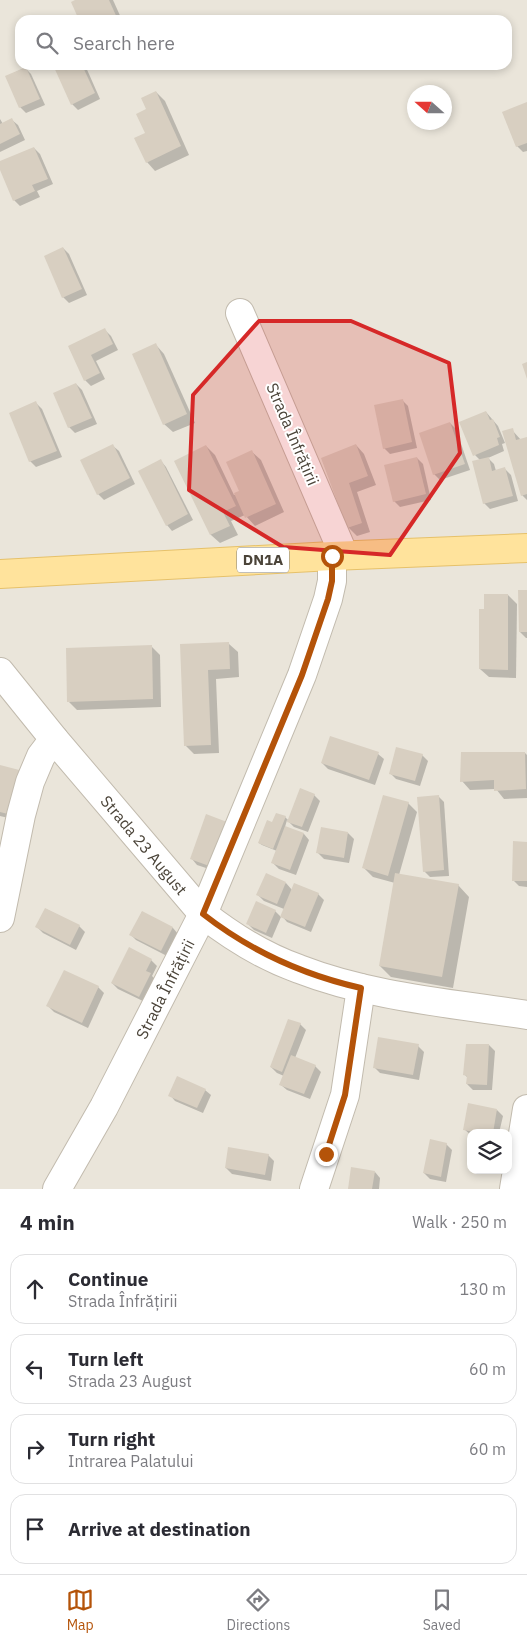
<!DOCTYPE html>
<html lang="en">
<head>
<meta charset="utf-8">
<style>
  body { margin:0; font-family:"IBM Plex Sans",sans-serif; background:#f7f7f7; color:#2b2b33 }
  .controls { position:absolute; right:15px; bottom:15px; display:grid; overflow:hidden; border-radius:10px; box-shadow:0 2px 8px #0003 }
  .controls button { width:45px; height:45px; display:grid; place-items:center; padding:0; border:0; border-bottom:1px solid #e1e1e2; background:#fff; color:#2b2b33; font:25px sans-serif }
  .compass { position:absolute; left:407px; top:85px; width:45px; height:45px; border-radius:50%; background:#fff; box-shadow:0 2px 8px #0003; rotate:291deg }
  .stop { position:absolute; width:15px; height:15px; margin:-11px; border:4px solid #b45309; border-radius:50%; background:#fff }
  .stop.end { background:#b45309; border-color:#fff; box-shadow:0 1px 5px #0008 }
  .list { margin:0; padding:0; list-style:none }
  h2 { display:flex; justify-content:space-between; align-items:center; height:65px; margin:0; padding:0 20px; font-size:21px }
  h2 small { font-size:16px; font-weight:400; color:#7c7c81 }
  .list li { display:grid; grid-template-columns:32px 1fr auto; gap:15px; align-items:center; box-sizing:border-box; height:70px; margin:0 10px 10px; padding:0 10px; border:1px solid #e1e1e2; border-radius:15px }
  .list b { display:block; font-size:19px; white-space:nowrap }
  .list p { margin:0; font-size:16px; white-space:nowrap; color:#7c7c81 }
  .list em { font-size:16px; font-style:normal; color:#7c7c81 }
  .icon { flex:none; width:28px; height:28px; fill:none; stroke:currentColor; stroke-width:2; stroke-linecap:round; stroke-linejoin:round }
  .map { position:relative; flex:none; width:527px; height:1189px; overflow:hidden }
  .search { position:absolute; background:#fff; box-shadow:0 2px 8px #0003; left:15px; right:15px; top:15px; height:55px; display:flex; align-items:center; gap:12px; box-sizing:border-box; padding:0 18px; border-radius:15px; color:#7c7c81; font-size:19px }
  .sheet { height:385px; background:#fff }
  nav { display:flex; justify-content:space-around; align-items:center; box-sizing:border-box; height:70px; border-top:1px solid #e1e1e2; background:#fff; font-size:14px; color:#7c7c81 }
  nav a { display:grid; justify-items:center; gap:2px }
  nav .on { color:#b45309 }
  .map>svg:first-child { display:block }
  .residential { fill:#eae5da; fill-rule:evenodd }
  .shadow { fill:#0003 }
  .building { fill:#d8cfc1 }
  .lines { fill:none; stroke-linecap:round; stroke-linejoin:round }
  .minor-casing { stroke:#c2bbae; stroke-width:30 }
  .major-casing { stroke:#e6c16a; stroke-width:30 }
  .minor { stroke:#fff; stroke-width:28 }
  .major { stroke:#ffe39c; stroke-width:28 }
  .route { stroke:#b45309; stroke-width:6 }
  .marked { fill:#d62828; fill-opacity:0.2; stroke:#d62828; stroke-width:4; stroke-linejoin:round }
  .labels { text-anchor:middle; stroke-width:4; stroke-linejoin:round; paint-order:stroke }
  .shield { fill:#fff; stroke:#817c74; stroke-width:1 }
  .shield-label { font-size:15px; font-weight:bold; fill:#4b4439 }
  .street-label { font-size:16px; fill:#4b4439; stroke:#fff }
</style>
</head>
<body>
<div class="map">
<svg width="527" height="1189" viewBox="0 0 527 1189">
  <rect width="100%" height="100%" fill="#f6f3ec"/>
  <path class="residential" d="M 0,0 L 527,0 L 527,1189 L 0,1189 ZM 20,20 L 507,20 L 507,65 L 20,65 ZM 414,92 L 444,92 L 444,122 L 414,122 ZM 471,1133 L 508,1133 L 508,1170 L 471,1170 Z"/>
  <g class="shadow">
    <path d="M 78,0 L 113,0 L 122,20 L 81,20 Z"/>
    <path d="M 55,65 L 85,65 L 100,99 L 78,110 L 72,104 Z"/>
    <path d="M 25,68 L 31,74 L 45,105 L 26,113 L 20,107 L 7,76 Z"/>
    <path d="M 156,92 L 165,101 L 189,155 L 155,171 L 147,162 L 146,134 L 148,110 Z"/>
    <path d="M 527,103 L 527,151 L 523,152 L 517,146 Z"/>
    <path d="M 0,119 L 3,124 L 12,120 L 18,125 L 25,140 L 0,152 Z"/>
    <path d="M 34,148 L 40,154 L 53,184 L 37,191 L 40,197 L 20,206 L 14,200 L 0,166 L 0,163 Z"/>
    <path d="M 63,248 L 69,254 L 87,295 L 69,303 L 63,297 Z"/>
    <path d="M 105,330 L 111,336 L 118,350 L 96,361 L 105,379 L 91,386 L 85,380 L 69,347 Z"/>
    <path d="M 156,345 L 164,354 L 195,423 L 173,432 L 164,424 Z"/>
    <path d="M 76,384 L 82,390 L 97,424 L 75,433 L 69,427 Z"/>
    <path d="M 402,400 L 408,406 L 417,448 L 390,454 L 384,448 Z"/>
    <path d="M 36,403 L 42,409 L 62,457 L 36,467 L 30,461 Z"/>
    <path d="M 486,412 L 498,426 L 505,443 L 502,444 L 504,451 L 488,458 L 494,464 L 496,471 L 505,469 L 511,475 L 518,501 L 490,509 L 484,503 L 480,460 L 475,455 Z"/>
    <path d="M 450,423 L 456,429 L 470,470 L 440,480 L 434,474 Z"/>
    <path d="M 512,430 L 521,440 L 527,438 L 527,500 L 522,495 Z"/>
    <path d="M 356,445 L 364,454 L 376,485 L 357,492 L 370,532 L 357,536 L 348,527 L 322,459 Z"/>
    <path d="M 113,446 L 119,451 L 135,484 L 104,500 L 98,494 Z"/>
    <path d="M 206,446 L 215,455 L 234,495 L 241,492 L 252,452 L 261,460 L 284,512 L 255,526 L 245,515 L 231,521 L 238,535 L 220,543 L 211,535 L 176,461 Z"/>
    <path d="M 417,458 L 423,464 L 431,500 L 400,507 L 394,501 Z"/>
    <path d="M 161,461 L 166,467 L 193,520 L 172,531 L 167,525 Z"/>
    <path d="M 527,591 L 527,638 L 526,638 L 520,632 Z"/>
    <path d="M 508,595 L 517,604 L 516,678 L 489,677 L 480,669 L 485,610 Z"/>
    <path d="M 229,644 L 238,652 L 239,677 L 216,679 L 219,753 L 194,754 L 186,746 L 182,645 Z"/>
    <path d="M 151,646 L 160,655 L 161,707 L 77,710 L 69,702 Z"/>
    <path d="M 525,753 L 527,755 L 527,798 L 504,799 L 496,789 L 470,790 L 462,781 Z"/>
    <path d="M 378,754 L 384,759 L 375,785 L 328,769 L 322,763 Z"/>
    <path d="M 422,755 L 428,761 L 420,786 L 396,779 L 390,773 Z"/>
    <path d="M 0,767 L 21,821 L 0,816 Z"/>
    <path d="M 314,795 L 320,801 L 308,832 L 294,827 L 287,820 L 285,827 L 304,834 L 309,840 L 296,875 L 279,869 L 273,863 L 277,851 L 262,845 L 259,843 L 273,824 L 285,817 L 289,821 Z"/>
    <path d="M 438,796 L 444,802 L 449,876 L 430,877 L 424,871 Z"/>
    <path d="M 408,803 L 417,812 L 399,875 L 458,885 L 469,897 L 453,988 L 391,977 L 380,966 L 395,883 L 373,877 L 364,868 Z"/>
    <path d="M 206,816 L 218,872 L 197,865 L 192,859 Z"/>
    <path d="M 348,833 L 354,839 L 349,863 L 324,859 L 318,853 Z"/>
    <path d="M 527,843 L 527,887 L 519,886 L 514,881 Z"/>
    <path d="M 286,883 L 292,890 L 318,894 L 324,900 L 311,932 L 287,922 L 282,916 L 284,909 L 264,901 L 258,895 Z"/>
    <path d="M 46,909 L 79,926 L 85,932 L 76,950 L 43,933 L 37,927 Z"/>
    <path d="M 275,911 L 281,917 L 272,938 L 254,930 L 248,924 Z"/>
    <path d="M 142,912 L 173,928 L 178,934 L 167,956 L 136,940 L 131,935 Z"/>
    <path d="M 151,960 L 157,966 L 152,976 L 156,980 L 145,1002 L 118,989 L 112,983 Z"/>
    <path d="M 98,987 L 104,993 L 88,1028 L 54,1012 L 48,1006 Z"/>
    <path d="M 300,1024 L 306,1030 L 295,1058 L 315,1066 L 321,1072 L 310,1099 L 287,1090 L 281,1085 L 284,1076 L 277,1073 L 271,1067 Z"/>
    <path d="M 489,1045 L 495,1051 L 492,1090 L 473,1090 L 467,1084 L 468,1078 L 464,1074 Z"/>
    <path d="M 418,1046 L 424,1052 L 419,1080 L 380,1073 L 374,1067 Z"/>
    <path d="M 205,1090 L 211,1095 L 203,1113 L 175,1101 L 170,1095 Z"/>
    <path d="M 497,1110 L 503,1116 L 499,1133 L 471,1133 L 471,1135 L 464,1129 Z"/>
    <path d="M 446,1144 L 452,1150 L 446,1182 L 430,1179 L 424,1173 Z"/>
    <path d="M 268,1155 L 274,1161 L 271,1181 L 232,1174 L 226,1168 Z"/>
    <path d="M 375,1172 L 380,1178 L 379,1189 L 349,1189 Z"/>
  </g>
  <g class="building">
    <path d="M 75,0 L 109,0 L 118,20 L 79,20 L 71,2 Z"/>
    <path d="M 53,65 L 82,65 L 95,93 L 71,105 Z"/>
    <path d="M 26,67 L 40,99 L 19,108 L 5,76 Z"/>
    <path d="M 156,91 L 181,146 L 146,163 L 134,138 L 145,133 L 136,114 L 146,109 L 141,98 Z"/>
    <path d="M 527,102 L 527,143 L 516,147 L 502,112 Z"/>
    <path d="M 12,118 L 20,134 L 0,144 L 0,124 Z"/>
    <path d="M 34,147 L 48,179 L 32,185 L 35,191 L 13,201 L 0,170 L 0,161 Z"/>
    <path d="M 63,247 L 82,289 L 62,298 L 44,256 Z"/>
    <path d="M 105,328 L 113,344 L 91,355 L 100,373 L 84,381 L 68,346 Z"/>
    <path d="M 156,343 L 187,414 L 163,425 L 132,354 Z"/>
    <path d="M 527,362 L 527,379 L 522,364 Z"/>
    <path d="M 76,383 L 92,418 L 68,428 L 53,393 Z"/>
    <path d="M 403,399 L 412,442 L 383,449 L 374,405 Z"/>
    <path d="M 36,401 L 57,451 L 29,462 L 9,413 Z"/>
    <path d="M 486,411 L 490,420 L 493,419 L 500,437 L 497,438 L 499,445 L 473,456 L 459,422 Z"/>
    <path d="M 450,422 L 465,464 L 433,475 L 419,433 Z"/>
    <path d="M 513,428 L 516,440 L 527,437 L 527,494 L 521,496 L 502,431 Z"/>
    <path d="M 113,444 L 130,478 L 97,495 L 80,460 Z"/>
    <path d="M 356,444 L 368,476 L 349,483 L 362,523 L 347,528 L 321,458 Z"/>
    <path d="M 206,445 L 236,506 L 223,512 L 230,526 L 210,535 L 174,461 Z"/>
    <path d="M 252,450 L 276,504 L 245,518 L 234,493 L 239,491 L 226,462 Z"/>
    <path d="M 417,457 L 426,494 L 393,502 L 384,465 Z"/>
    <path d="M 489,457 L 492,471 L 505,467 L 513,496 L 483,504 L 472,461 Z"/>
    <path d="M 161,459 L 188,514 L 166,526 L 138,471 Z"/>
    <path d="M 518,590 L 527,590 L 527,632 L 519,632 Z"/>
    <path d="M 484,594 L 508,594 L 508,670 L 479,669 L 479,609 L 484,609 Z"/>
    <path d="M 229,642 L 230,669 L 208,670 L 211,745 L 184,746 L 180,644 Z"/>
    <path d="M 152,645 L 153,699 L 67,702 L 66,648 Z"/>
    <path d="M 330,736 L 379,752 L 369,780 L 321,763 Z"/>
    <path d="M 396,747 L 423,754 L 415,781 L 389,774 Z"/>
    <path d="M 461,752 L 525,752 L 526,789 L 494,791 L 494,780 L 460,782 Z"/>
    <path d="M 0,765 L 27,772 L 16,816 L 0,812 Z"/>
    <path d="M 300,788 L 315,794 L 302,827 L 287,822 Z"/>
    <path d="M 383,795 L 409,802 L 388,876 L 362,868 Z"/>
    <path d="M 439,795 L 444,870 L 423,872 L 417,797 Z"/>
    <path d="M 276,813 L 286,816 L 273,849 L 258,843 L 267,820 L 272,822 Z"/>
    <path d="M 206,814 L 227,822 L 212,867 L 190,859 Z"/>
    <path d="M 285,826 L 304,833 L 290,870 L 271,863 Z"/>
    <path d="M 321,827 L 348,832 L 344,858 L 316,853 Z"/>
    <path d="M 513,841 L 527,842 L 527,881 L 512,881 Z"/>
    <path d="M 266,873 L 286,882 L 277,904 L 256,895 Z"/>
    <path d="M 395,873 L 459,884 L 442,977 L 379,966 Z"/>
    <path d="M 294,883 L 319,893 L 305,927 L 280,917 Z"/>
    <path d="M 256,901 L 276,910 L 266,933 L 246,924 Z"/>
    <path d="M 45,908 L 80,925 L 70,945 L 35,927 Z"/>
    <path d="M 142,911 L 173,927 L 161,951 L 129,935 Z"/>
    <path d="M 129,947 L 152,959 L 146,971 L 151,973 L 139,997 L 111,983 Z"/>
    <path d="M 64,970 L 99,986 L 82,1023 L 46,1006 Z"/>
    <path d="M 288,1019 L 301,1023 L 282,1072 L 270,1067 Z"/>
    <path d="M 378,1037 L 419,1044 L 413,1075 L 373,1068 Z"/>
    <path d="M 466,1044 L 489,1044 L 487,1085 L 466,1084 L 467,1076 L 463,1075 Z"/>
    <path d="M 291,1055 L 316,1065 L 304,1094 L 279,1085 Z"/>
    <path d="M 177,1076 L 206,1089 L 197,1108 L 168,1096 Z"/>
    <path d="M 468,1103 L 497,1109 L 493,1133 L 480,1133 L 463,1130 Z"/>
    <path d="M 430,1139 L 447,1143 L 441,1177 L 423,1173 Z"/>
    <path d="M 228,1147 L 269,1154 L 265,1175 L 225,1168 Z"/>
    <path d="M 351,1167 L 375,1171 L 372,1189 L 348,1189 Z"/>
  </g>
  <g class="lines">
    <g class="minor-casing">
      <g id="minor">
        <path d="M 240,313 L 344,555"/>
        <path d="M 0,672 L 54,739 L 203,914 C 231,936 265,957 299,969 C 371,997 451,1003 527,1015"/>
        <path d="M 0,918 L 21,815 L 30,782 L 41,756 L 54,739"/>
        <path d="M 57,1189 L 104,1107 L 203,914 L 302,675 L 328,599 L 332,581 L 332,556"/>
        <path d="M 314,1189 L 345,1095 L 361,988"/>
        <path d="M 514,1189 L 527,1109"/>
      </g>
    </g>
    <g class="major-casing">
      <path id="major" d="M 0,574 L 332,556 L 527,548"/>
    </g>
    <use href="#minor" class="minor"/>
    <use href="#major" class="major"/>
  </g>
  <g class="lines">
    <path class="route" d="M 326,1154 L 345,1095 L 361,988 C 304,975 249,950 203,914 L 302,675 L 328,599 L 332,581 L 332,556"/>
  </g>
  <path class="marked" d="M 259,321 L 351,321 L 449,363 L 460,453 L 390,555 L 283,547 L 189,490 L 193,395 Z"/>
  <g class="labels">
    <rect class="shield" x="237" y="547.5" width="52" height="25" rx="4"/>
    <g class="shield-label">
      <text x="263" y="565">DN1A</text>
    </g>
    <g class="street-label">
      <text transform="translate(293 434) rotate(67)" y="6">Strada Înfrățirii</text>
      <text transform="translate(144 845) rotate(50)" y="6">Strada 23 August</text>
      <text transform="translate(165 989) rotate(-63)" y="6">Strada Înfrățirii</text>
    </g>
  </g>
</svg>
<div class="controls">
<button><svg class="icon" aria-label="layers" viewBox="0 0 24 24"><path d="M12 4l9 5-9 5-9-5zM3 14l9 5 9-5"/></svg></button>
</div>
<svg class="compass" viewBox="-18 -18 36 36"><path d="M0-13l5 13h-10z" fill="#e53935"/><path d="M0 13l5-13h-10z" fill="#7c7c81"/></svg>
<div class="stop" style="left:332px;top:556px"></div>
<div class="stop end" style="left:326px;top:1154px"></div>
<div class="search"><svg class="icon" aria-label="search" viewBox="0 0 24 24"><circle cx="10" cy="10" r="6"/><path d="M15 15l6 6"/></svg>Search here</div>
</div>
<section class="sheet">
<h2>4 min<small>Walk · 250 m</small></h2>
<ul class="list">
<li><svg class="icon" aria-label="ahead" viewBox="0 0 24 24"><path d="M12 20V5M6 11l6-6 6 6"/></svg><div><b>Continue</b><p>Strada Înfrățirii</p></div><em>130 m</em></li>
<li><svg class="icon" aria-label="left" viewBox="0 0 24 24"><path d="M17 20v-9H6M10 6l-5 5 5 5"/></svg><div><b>Turn left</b><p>Strada 23 August</p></div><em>60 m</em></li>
<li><svg class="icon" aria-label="right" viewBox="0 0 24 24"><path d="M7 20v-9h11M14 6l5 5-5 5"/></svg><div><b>Turn right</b><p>Intrarea Palatului</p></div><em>60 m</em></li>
<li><svg class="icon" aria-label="arrive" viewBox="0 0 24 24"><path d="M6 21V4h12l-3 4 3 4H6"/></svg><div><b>Arrive at destination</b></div></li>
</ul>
</section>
<nav>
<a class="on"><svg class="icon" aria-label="map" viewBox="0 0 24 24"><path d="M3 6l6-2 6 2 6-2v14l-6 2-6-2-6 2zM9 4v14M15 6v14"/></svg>Map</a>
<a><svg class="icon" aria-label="directions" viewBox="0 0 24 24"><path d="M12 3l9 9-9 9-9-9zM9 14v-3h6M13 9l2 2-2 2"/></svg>Directions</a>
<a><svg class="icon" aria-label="saved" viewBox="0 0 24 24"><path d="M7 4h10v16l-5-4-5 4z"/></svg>Saved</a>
</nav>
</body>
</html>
